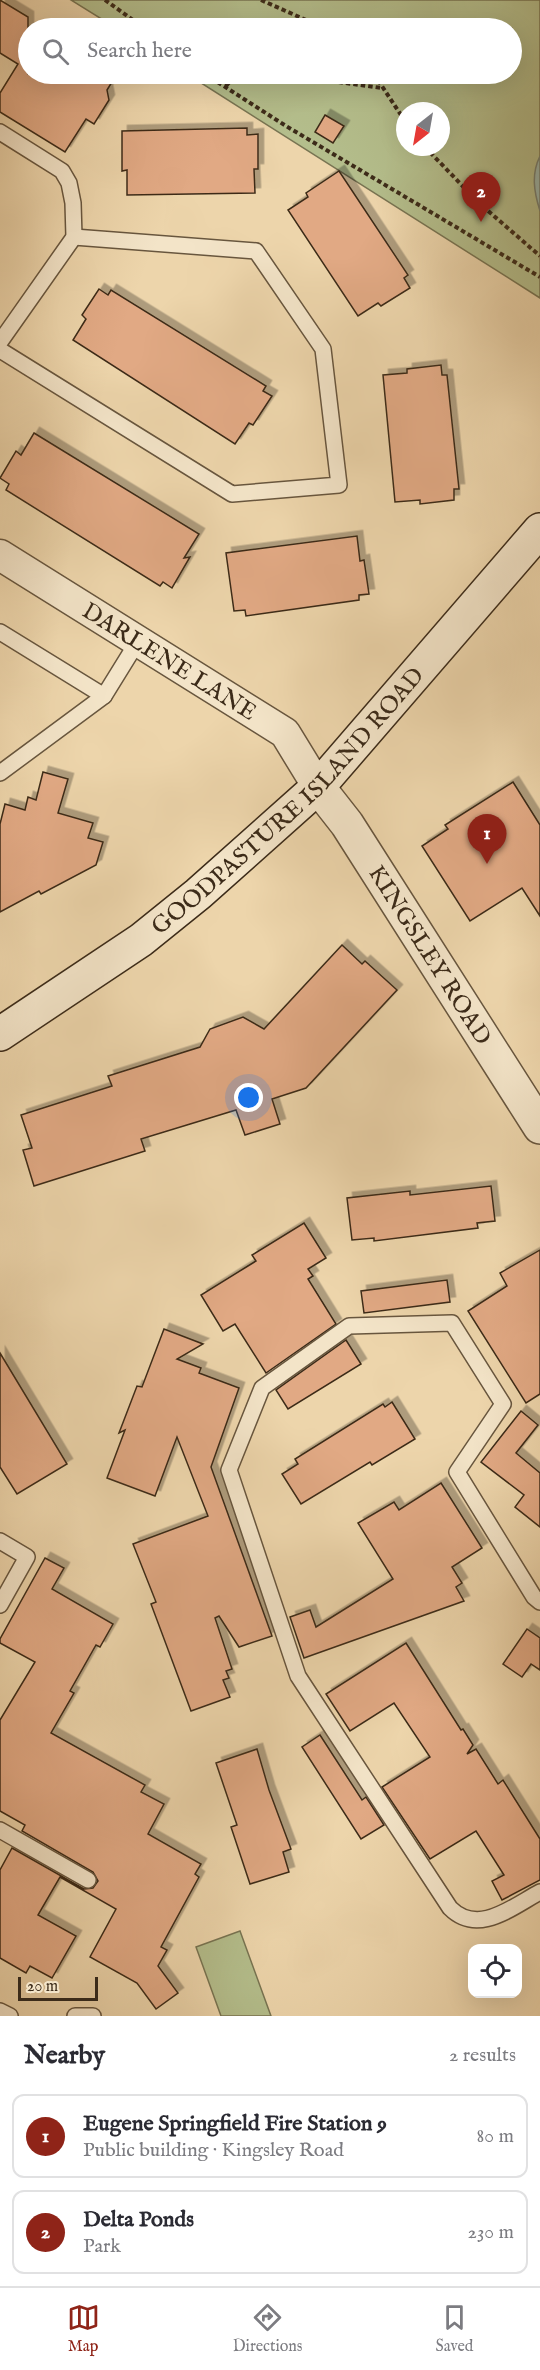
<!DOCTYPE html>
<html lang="en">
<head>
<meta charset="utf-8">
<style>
  body { margin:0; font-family:"IM FELL English",serif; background:#f7f7f7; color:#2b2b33 }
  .controls { position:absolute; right:18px; bottom:18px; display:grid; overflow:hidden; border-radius:12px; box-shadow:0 6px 24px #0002 }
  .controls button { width:54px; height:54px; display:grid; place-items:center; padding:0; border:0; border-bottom:2px solid #e1e1e2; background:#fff; color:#2b2b33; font:30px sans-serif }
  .compass { position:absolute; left:396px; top:102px; width:54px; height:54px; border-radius:50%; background:#fff; box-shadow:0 6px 24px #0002; rotate:211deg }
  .scale { position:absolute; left:18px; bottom:15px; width:80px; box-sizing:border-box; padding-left:6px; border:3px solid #3c2b19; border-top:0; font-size:16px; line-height:21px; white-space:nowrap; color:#3c2b19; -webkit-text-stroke:4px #f3e4c8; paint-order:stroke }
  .you { position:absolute; left:249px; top:1098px; width:21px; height:21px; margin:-15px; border:4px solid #fff; border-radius:50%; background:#1a73e8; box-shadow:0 0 0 9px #1a73e833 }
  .badge { display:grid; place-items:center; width:39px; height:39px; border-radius:50%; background:#8f2418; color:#fff; font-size:20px; font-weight:700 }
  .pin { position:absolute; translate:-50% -50px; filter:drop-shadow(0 2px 3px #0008) }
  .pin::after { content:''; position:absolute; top:32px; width:21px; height:18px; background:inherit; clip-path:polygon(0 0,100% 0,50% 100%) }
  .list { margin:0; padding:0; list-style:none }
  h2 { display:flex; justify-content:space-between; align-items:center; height:78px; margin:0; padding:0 24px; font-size:26px }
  h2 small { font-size:20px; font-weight:400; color:#7c7c81 }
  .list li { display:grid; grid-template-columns:39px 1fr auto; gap:18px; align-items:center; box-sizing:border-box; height:84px; margin:0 12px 12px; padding:0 12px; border:2px solid #e1e1e2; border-radius:12px }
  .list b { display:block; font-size:22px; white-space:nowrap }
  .list p { margin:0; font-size:20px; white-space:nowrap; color:#7c7c81 }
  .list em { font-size:20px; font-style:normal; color:#7c7c81 }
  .icon { flex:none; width:33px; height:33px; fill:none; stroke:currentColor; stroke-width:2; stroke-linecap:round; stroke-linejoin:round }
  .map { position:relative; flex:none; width:540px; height:2016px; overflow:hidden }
  .search { position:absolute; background:#fff; box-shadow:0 6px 24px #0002; left:18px; right:18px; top:18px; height:66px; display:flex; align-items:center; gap:15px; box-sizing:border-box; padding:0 21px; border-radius:33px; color:#7c7c81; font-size:22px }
  .sheet { height:270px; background:#fff }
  nav { display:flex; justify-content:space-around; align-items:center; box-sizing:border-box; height:84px; border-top:2px solid #e1e1e2; background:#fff; font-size:16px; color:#7c7c81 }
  nav a { display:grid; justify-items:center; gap:3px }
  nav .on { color:#8f2418 }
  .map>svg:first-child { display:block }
  .green { fill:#b4be8c; stroke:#787452; stroke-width:1.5; fill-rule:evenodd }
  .water { fill:#9ab8af; stroke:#748073; stroke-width:1.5 }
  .building { fill:#e1a984; stroke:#3c2b19; stroke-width:1.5; filter:url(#shadow) }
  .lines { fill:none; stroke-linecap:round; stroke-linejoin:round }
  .service-casing { stroke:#68563e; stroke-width:18 }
  .minor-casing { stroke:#68563e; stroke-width:33 }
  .tertiary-casing { stroke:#68563e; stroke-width:36 }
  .secondary-casing { stroke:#3c2b19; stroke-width:36 }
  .path { stroke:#3c2b19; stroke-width:4; stroke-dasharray:4.5 3; stroke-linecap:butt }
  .service { stroke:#f3e4c8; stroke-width:15 }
  .minor { stroke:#f3e4c8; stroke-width:30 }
  .tertiary { stroke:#f3e4c8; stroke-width:33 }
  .secondary { stroke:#f3e4c8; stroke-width:33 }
  .labels { text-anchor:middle; stroke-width:4.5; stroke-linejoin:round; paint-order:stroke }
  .street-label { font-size:24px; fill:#3c2b19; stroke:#f3e4c8 }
</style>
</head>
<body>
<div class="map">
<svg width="540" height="2016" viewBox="0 0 540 2016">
  <defs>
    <filter id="shadow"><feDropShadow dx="5.5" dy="-5.5" stdDeviation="0" flood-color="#0004"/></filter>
  </defs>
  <rect width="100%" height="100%" fill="#edd5ab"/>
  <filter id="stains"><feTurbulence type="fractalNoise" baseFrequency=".00333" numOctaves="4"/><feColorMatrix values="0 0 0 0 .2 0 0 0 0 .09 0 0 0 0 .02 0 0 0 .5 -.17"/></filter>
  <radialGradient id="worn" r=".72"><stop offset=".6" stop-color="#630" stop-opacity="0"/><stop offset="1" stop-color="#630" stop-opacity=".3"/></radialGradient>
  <g class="green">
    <path d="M 71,0 L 540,0 L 540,298 L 187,74 L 512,74 L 512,28 L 116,28 ZM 405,111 L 441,111 L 441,147 L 405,147 Z"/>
    <path d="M 240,1931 L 271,2016 L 221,2016 L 196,1947 Z"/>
  </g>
  <path class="water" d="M 540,156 L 540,211 C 534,192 531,174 540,156 Z"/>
  <g class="building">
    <path d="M 0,0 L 28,17 L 28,74 L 117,74 L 107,90 L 109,100 L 94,124 L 86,119 L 65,152 L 0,112 L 0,93 L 18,64 L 0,53 Z"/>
    <path d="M 325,115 L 344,126 L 333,143 L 315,132 Z"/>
    <path d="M 247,128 L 247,135 L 258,134 L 258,169 L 254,169 L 255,193 L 127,195 L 127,170 L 122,171 L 122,131 Z"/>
    <path d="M 339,171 L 408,275 L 404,278 L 410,288 L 381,306 L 378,303 L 358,316 L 288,210 L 308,197 L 306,193 Z"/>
    <path d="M 99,289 L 108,295 L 111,290 L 266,386 L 263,391 L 272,396 L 253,425 L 249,423 L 235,444 L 73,340 L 86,319 L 82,315 Z"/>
    <path d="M 441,365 L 442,375 L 447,375 L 459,489 L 454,489 L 454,500 L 420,504 L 420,500 L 395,502 L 383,375 L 407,373 L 407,369 Z"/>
    <path d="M 34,433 L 199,534 L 184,558 L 190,557 L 172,588 L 163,582 L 160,586 L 6,490 L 9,484 L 0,478 L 16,451 L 21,455 Z"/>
    <path d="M 357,536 L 360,561 L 364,560 L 369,594 L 359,595 L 359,600 L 246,616 L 245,610 L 234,611 L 226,553 Z"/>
    <path d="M 43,772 L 68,779 L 58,813 L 93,823 L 88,838 L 103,842 L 96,865 L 41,894 L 39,891 L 0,912 L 0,824 L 5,804 L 25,810 L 28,797 L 36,800 Z"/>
    <path d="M 513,782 L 540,825 L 540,916 L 522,888 L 470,921 L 422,846 L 448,829 L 445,825 Z"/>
    <path d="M 342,945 L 362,964 L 365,961 L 397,990 L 306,1088 L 272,1099 L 280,1124 L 245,1135 L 236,1110 L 141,1139 L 145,1151 L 34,1186 L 23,1150 L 32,1148 L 21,1115 L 112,1086 L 108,1076 L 200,1047 L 210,1029 L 243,1017 L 264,1029 Z"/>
    <path d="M 491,1186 L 495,1221 L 477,1223 L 478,1228 L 374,1241 L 374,1238 L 352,1240 L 347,1198 L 410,1191 L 410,1195 Z"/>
    <path d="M 304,1223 L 326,1258 L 308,1269 L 313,1276 L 308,1279 L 336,1324 L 266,1373 L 235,1324 L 223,1331 L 201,1295 L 256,1261 L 252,1255 Z"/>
    <path d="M 540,1250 L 540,1394 L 526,1403 L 468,1311 L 507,1286 L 500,1273 Z"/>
    <path d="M 447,1280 L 450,1302 L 364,1313 L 361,1291 Z"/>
    <path d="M 164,1329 L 203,1344 L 177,1359 L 201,1368 L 199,1373 L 239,1388 L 211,1467 L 272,1636 L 239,1647 L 219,1616 L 215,1618 L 232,1669 L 226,1671 L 229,1678 L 223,1680 L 230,1697 L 191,1711 L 151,1604 L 156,1602 L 133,1544 L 208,1516 L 177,1437 L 155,1496 L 107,1478 L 125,1430 L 119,1433 L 137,1386 L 142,1387 Z"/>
    <path d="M 346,1340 L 361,1364 L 288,1409 L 276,1390 Z"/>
    <path d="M 0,1353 L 67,1464 L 17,1494 L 0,1467 Z"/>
    <path d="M 392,1402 L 415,1439 L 372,1465 L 370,1462 L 301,1504 L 282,1474 L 298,1464 L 295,1459 L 383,1404 L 385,1407 Z"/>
    <path d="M 521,1411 L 538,1425 L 516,1453 L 540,1473 L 540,1527 L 515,1507 L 524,1495 L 481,1462 Z"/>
    <path d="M 441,1483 L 482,1548 L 452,1567 L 462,1583 L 456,1587 L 464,1601 L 304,1658 L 290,1617 L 310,1610 L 316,1627 L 393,1579 L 358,1523 L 394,1502 L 399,1510 Z"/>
    <path d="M 45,1558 L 64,1568 L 52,1589 L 113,1624 L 100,1647 L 96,1645 L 70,1691 L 74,1693 L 51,1733 L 145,1785 L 141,1792 L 164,1804 L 148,1834 L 201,1864 L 195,1874 L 199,1877 L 161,1947 L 167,1950 L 158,1966 L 178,1993 L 156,2009 L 137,1983 L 90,1957 L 116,1909 L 60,1877 L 38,1915 L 76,1936 L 52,1978 L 30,1966 L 26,1973 L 0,1958 L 0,1870 L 12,1848 L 84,1889 L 93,1888 L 98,1881 L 93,1872 L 22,1831 L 25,1825 L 0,1811 L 0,1720 L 35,1662 L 0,1643 L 0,1639 Z"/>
    <path d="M 527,1629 L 540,1638 L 540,1670 L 531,1664 L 522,1677 L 503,1664 Z"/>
    <path d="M 406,1643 L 461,1730 L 463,1729 L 473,1745 L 467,1754 L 476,1749 L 498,1784 L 503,1780 L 540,1839 L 540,1880 L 502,1900 L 492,1881 L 504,1875 L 476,1831 L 430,1859 L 382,1787 L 430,1757 L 394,1703 L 350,1731 L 326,1694 Z"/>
    <path d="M 320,1735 L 362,1800 L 366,1797 L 384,1825 L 361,1839 L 302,1747 Z"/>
    <path d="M 257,1749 L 269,1790 L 291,1849 L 283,1852 L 289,1872 L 250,1884 L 231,1827 L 237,1825 L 216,1763 Z"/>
  </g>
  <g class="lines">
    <g class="service-casing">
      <g id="service">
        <path d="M 0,132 L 62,171 L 69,183 L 73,203 L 74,237 L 0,342"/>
        <path d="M 0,350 L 232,494 L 339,485 L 323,349 L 256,251 L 74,237"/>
        <path d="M 0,632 L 104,696 L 138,641"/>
        <path d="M 0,773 L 104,696"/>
        <path d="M 0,1541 L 27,1557 L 0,1605"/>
        <path d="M 540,1602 L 534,1597 L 457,1472 L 503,1404 L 452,1323 L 349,1326 L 262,1388 L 229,1470 L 298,1676 L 450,1908 C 478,1936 512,1907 540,1892"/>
        <path d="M 0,1830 L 88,1880"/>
        <path d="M 0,2011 L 10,2016"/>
        <path d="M 75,2016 L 93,2016"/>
      </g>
    </g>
    <g class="minor-casing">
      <g id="minor">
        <path id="s1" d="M 0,555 L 285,733 L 318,787"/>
      </g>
    </g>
    <g class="tertiary-casing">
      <g id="tertiary">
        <path id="s2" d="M 318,787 L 347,824 L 540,1127"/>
      </g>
    </g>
    <g class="secondary-casing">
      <g id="secondary">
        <path id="s3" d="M 0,1034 L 141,940 L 198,894 L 318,787 L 540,530"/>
      </g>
    </g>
    <g class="path">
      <path d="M 105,0 L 144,28"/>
      <path d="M 261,0 L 324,28"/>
      <path d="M 205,74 L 286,126 L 540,277"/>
      <path d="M 279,74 L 382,88"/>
      <path d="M 374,74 L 405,121"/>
      <path d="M 226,86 L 233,78 L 242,74"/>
      <path d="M 425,147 L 479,203 L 540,256"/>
    </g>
    <use href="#service" class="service"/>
    <use href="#minor" class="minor"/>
    <use href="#tertiary" class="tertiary"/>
    <use href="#secondary" class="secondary"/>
  </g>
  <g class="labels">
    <g class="street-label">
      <text dy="8" stroke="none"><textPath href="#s1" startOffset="200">DARLENE LANE</textPath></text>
      <text dy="8" stroke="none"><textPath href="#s3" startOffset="372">GOODPASTURE ISLAND ROAD</textPath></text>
      <text dy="8" stroke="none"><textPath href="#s2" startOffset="202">KINGSLEY ROAD</textPath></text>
    </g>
  </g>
  <rect width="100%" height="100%" filter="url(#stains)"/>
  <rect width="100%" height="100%" fill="url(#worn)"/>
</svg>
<div class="controls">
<button><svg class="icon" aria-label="locate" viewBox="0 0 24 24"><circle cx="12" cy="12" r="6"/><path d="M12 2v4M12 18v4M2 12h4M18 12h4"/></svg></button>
</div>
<svg class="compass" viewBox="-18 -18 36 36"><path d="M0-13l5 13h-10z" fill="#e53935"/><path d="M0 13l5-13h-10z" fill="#7c7c81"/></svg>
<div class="scale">20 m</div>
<div class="you"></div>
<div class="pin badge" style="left:487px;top:864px">1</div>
<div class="pin badge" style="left:481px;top:222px">2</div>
<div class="search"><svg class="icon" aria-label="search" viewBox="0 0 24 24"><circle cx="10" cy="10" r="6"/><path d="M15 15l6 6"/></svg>Search here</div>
</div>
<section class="sheet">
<h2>Nearby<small>2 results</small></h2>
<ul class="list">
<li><span class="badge">1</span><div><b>Eugene Springfield Fire Station 9</b><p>Public building · Kingsley Road</p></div><em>80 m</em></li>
<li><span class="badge">2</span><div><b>Delta Ponds</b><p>Park</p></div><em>230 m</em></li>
</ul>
</section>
<nav>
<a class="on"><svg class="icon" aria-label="map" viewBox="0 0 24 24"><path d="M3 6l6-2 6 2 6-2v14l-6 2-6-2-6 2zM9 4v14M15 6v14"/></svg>Map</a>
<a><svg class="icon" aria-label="directions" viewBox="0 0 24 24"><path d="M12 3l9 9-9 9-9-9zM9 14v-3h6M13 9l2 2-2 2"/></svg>Directions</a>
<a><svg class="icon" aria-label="saved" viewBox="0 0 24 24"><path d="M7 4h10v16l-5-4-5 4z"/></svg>Saved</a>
</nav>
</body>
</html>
